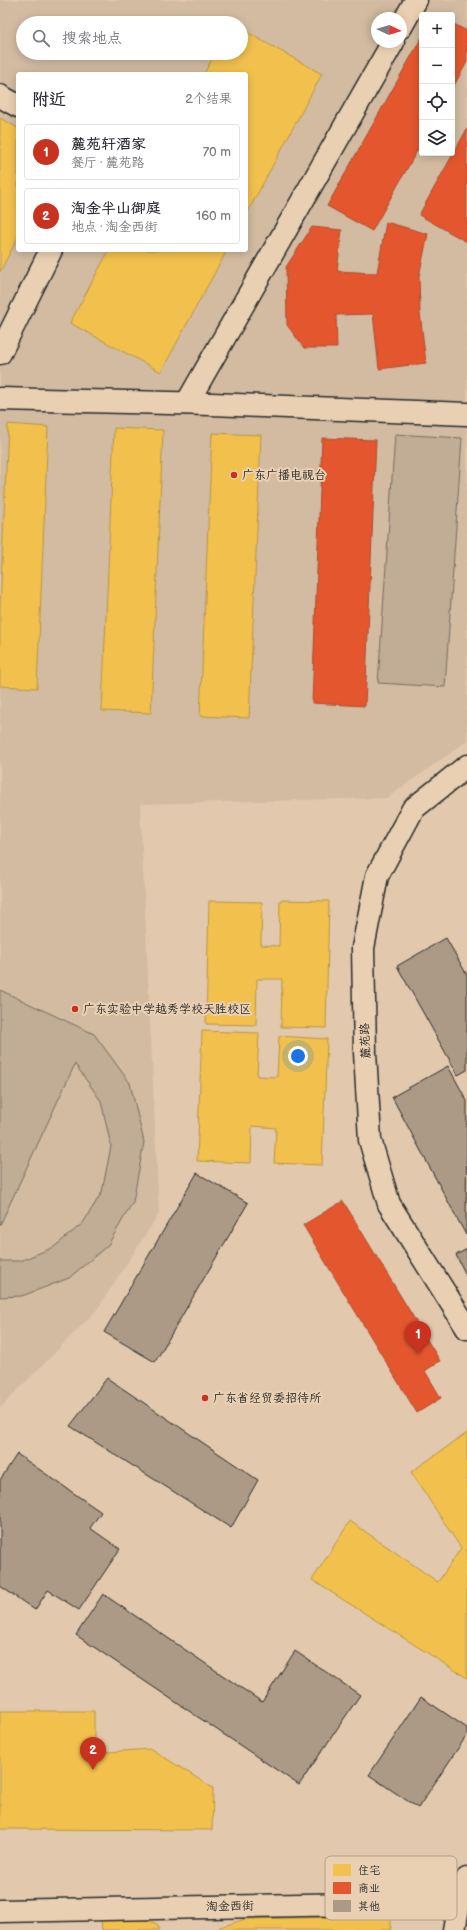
<!DOCTYPE html>
<html lang="zh">
<head>
<meta charset="utf-8">
<style>
  body { margin:0; font-family:"Balsamiq Sans","LXGW WenKai TC",sans-serif; background:#f7f7f7; color:#2b2b33 }
  .controls { position:absolute; right:12px; top:12px; display:grid; overflow:hidden; border-radius:4px; box-shadow:0 2px 10px #0003 }
  .controls button { width:36px; height:36px; display:grid; place-items:center; padding:0; border:0; border-bottom:1px solid #e1e1e2; background:#fff; color:#2b2b33; font:20px sans-serif }
  .compass { position:absolute; left:371px; top:12px; width:36px; height:36px; border-radius:50%; background:#fff; box-shadow:0 2px 10px #0003; rotate:94deg }
  .you { position:absolute; left:298px; top:1056px; width:14px; height:14px; margin:-10px; border:3px solid #fff; border-radius:50%; background:#1a73e8; box-shadow:0 0 0 6px #1a73e833 }
  .badge { display:grid; place-items:center; width:26px; height:26px; border-radius:50%; background:#c8321e; color:#fff; font-size:13px; font-weight:700 }
  .pin { position:absolute; translate:-50% -33px; filter:drop-shadow(0 1px 2px #0008) }
  .pin::after { content:''; position:absolute; top:21px; width:14px; height:12px; background:inherit; clip-path:polygon(0 0,100% 0,50% 100%) }
  .list { margin:0; padding:0; list-style:none }
  h2 { display:flex; justify-content:space-between; align-items:center; height:52px; margin:0; padding:0 16px; font-size:17px }
  h2 small { font-size:13px; font-weight:400; color:#7c7c81 }
  .list li { display:grid; grid-template-columns:26px 1fr auto; gap:12px; align-items:center; box-sizing:border-box; height:56px; margin:0 8px 8px; padding:0 8px; border:1px solid #e1e1e2; border-radius:4px }
  .list b { display:block; font-size:15px; white-space:nowrap }
  .list p { margin:0; font-size:13px; white-space:nowrap; color:#7c7c81 }
  .list em { font-size:13px; font-style:normal; color:#7c7c81 }
  .icon { flex:none; width:22px; height:22px; fill:none; stroke:currentColor; stroke-width:2; stroke-linecap:round; stroke-linejoin:round }
  .map { position:relative; flex:none; width:467px; height:1930px; overflow:hidden }
  .search { position:absolute; background:#fff; box-shadow:0 2px 10px #0003; left:16px; top:16px; width:232px; height:44px; display:flex; align-items:center; gap:10px; box-sizing:border-box; padding:0 14px; border-radius:22px; color:#7c7c81; font-size:15px }
  .panel { position:absolute; background:#fff; box-shadow:0 2px 10px #0003; left:16px; top:72px; width:232px; height:180px; border-radius:4px }
  .map>svg:first-child { display:block }
  .built { fill:#d2bba1; fill-rule:evenodd }
  .garden { fill:#c1ac95; stroke:#766c60 }
  .homes { fill:#f2c14e; stroke:#b69444 }
  .shops { fill:#e4572e; stroke:#ac4a2d }
  .building { fill:#ad9a86; stroke:#2b2b2b }
  .lines { fill:none; stroke-linecap:round; stroke-linejoin:round }
  .minor-casing { stroke:#2b2b2b; stroke-width:25 }
  .minor { stroke:#ead0b2; stroke-width:22 }
  .poi-dot { fill:#c8321e; stroke:#ead0b2; stroke-width:1.5 }
  .labels { text-anchor:middle; stroke-width:4; stroke-linejoin:round; paint-order:stroke }
  .poi-label { font-size:12px; fill:#2b2b2b; stroke:#ead0b2; text-anchor:start }
  .street-label { font-size:12px; fill:#2b2b2b; stroke:#ead0b2 }
  .key { fill:#ead0b2; stroke:#b19e8a; stroke-width:1 }
  .key-label { font-size:11px; fill:#2b2b2b }
</style>
</head>
<body>
<div class="map">
<svg width="467" height="1930" viewBox="0 0 467 1930">
  <rect width="100%" height="100%" fill="#e2c9ad"/>
  <filter id="ink" filterUnits="userSpaceOnUse"><feTurbulence type="fractalNoise" baseFrequency=".025" numOctaves="2"/><feDisplacementMap in="SourceGraphic" scale="8" xChannelSelector="R" yChannelSelector="G"/><feConvolveMatrix kernelMatrix="1 2 1 2 8 2 1 2 1" color-interpolation-filters="sRGB"/></filter>
  <g filter="url(#ink)">
    <path class="built" d="M 0,0 L 467,0 L 467,741 L 387,798 L 140,804 L 159,1214 L 96,1311 L 0,1408 ZM 422,15 L 452,15 L 452,153 L 422,153 ZM 377,18 L 401,18 L 401,42 L 377,42 ZM 23,23 L 241,23 L 241,53 L 23,53 ZM 18,74 L 246,74 L 246,250 L 18,250 Z"/>
    <g class="garden">
      <path d="M 395,434 L 462,438 L 445,687 L 378,683 Z"/>
      <path d="M 0,990 L 94,1034 L 130,1083 L 144,1142 L 133,1202 L 108,1245 L 69,1278 L 22,1296 L 0,1297 L 0,1261 L 20,1261 L 54,1247 L 83,1223 L 102,1192 L 111,1146 L 101,1101 L 75,1064 L 0,1225 Z"/>
    </g>
    <g class="homes">
      <path d="M 241,29 L 322,74 L 246,215 L 246,74 L 204,74 L 215,53 L 241,53 Z"/>
      <path d="M 0,118 L 18,128 L 18,237 L 0,272 Z"/>
      <path d="M 109,250 L 227,250 L 161,372 L 70,323 Z"/>
      <path d="M 8,424 L 48,427 L 37,688 L 0,686 L 0,608 Z"/>
      <path d="M 114,428 L 163,430 L 151,713 L 102,711 Z"/>
      <path d="M 212,433 L 261,435 L 249,718 L 200,716 Z"/>
      <path d="M 280,900 L 329,901 L 326,1028 L 281,1027 L 282,979 L 257,979 L 256,1025 L 206,1024 L 209,901 L 262,902 L 261,945 L 279,946 Z"/>
      <path d="M 202,1031 L 259,1033 L 257,1076 L 277,1077 L 279,1036 L 327,1039 L 322,1165 L 274,1163 L 276,1128 L 252,1126 L 251,1163 L 197,1161 Z"/>
      <path d="M 467,1433 L 467,1678 L 312,1580 L 350,1521 L 438,1582 L 461,1548 L 411,1472 Z"/>
      <path d="M 0,1711 L 94,1711 L 94,1753 L 151,1749 L 213,1788 L 212,1830 L 0,1829 Z"/>
      <path d="M 391,1916 L 391,1930 L 218,1930 L 220,1927 L 245,1919 Z"/>
      <path d="M 101,1920 L 147,1920 L 157,1924 L 160,1930 L 102,1930 Z"/>
    </g>
    <g class="shops">
      <path d="M 452,23 L 467,31 L 467,62 L 452,89 Z"/>
      <path d="M 422,37 L 422,142 L 372,231 L 327,206 Z"/>
      <path d="M 467,129 L 467,242 L 419,215 Z"/>
      <path d="M 386,222 L 428,234 L 419,276 L 420,313 L 426,363 L 379,369 L 373,314 L 336,315 L 337,348 L 304,348 L 287,325 L 286,267 L 312,227 L 342,230 L 337,271 L 377,273 Z"/>
      <path d="M 322,438 L 376,440 L 365,706 L 312,703 Z"/>
      <path d="M 343,1201 L 440,1361 L 425,1371 L 441,1398 L 417,1413 L 303,1225 Z"/>
    </g>
    <g class="building">
      <path d="M 446,938 L 467,975 L 467,1070 L 458,1075 L 397,966 Z"/>
      <path d="M 448,1066 L 467,1101 L 466,1235 L 392,1097 Z"/>
      <path d="M 197,1173 L 248,1203 L 155,1362 L 104,1332 Z"/>
      <path d="M 467,1249 L 467,1277 L 456,1255 Z"/>
      <path d="M 107,1378 L 258,1480 L 231,1528 L 70,1426 Z"/>
      <path d="M 17,1454 L 101,1512 L 90,1528 L 120,1549 L 79,1610 L 48,1590 L 35,1610 L 0,1586 L 0,1480 Z"/>
      <path d="M 103,1594 L 262,1702 L 295,1651 L 360,1695 L 299,1785 L 76,1635 Z"/>
      <path d="M 421,1697 L 467,1728 L 467,1735 L 418,1808 L 369,1775 Z"/>
    </g>
    <g class="lines">
      <g class="minor-casing">
        <g id="minor">
          <path d="M 401,27 L 416,0"/>
          <path d="M 0,96 L 18,106"/>
          <path d="M 0,353 L 51,250"/>
          <path d="M 0,399 L 212,404 L 467,414"/>
          <path d="M 187,403 L 393,42"/>
          <path d="M 467,766 L 413,809 L 377,876 L 363,948 L 365,1052 L 370,1140 L 389,1204 L 467,1328"/>
          <path d="M 0,1911 L 459,1902"/>
          <path d="M 454,1930 L 459,1902 L 467,1879"/>
        </g>
      </g>
      <use href="#minor" class="minor"/>
    </g>
  </g>
  <g class="poi-dot">
    <circle cx="234" cy="475" r="4"/>
    <circle cx="75" cy="1009" r="4"/>
    <circle cx="205" cy="1398" r="4"/>
  </g>
  <g class="labels">
    <g class="poi-label">
      <text x="242" y="479">广东广播电视台</text>
      <text x="83" y="1013">广东实验中学越秀学校天胜校区</text>
      <text x="213" y="1402">广东省经贸委招待所</text>
    </g>
    <g class="street-label">
      <text transform="translate(365 1041) rotate(-92)" y="4">麓苑路</text>
      <text transform="translate(230 1906) rotate(-1)" y="4">淘金西街</text>
    </g>
  </g>
  <rect x="325" y="1856" width="132" height="64" rx="6" class="key"/>
  <rect x="333" y="1864" width="18" height="12" fill="#f2c14e"/>
  <rect x="333" y="1882" width="18" height="12" fill="#e4572e"/>
  <rect x="333" y="1900" width="18" height="12" fill="#ad9a86"/>
  <g class="key-label">
    <text x="358" y="1874">住宅</text>
    <text x="358" y="1892">商业</text>
    <text x="358" y="1910">其他</text>
  </g>
</svg>
<div class="controls">
<button>+</button>
<button>−</button>
<button><svg class="icon" aria-label="locate" viewBox="0 0 24 24"><circle cx="12" cy="12" r="6"/><path d="M12 2v4M12 18v4M2 12h4M18 12h4"/></svg></button>
<button><svg class="icon" aria-label="layers" viewBox="0 0 24 24"><path d="M12 4l9 5-9 5-9-5zM3 14l9 5 9-5"/></svg></button>
</div>
<svg class="compass" viewBox="-18 -18 36 36"><path d="M0-13l5 13h-10z" fill="#e53935"/><path d="M0 13l5-13h-10z" fill="#7c7c81"/></svg>
<div class="you"></div>
<div class="pin badge" style="left:418px;top:1354px">1</div>
<div class="pin badge" style="left:93px;top:1770px">2</div>
<div class="search"><svg class="icon" aria-label="search" viewBox="0 0 24 24"><circle cx="10" cy="10" r="6"/><path d="M15 15l6 6"/></svg>搜索地点</div>
<section class="panel">
<h2>附近<small>2个结果</small></h2>
<ul class="list">
<li><span class="badge">1</span><div><b>麓苑轩酒家</b><p>餐厅 · 麓苑路</p></div><em>70 m</em></li>
<li><span class="badge">2</span><div><b>淘金半山御庭</b><p>地点 · 淘金西街</p></div><em>160 m</em></li>
</ul>
</section>
</div>
</body>
</html>
